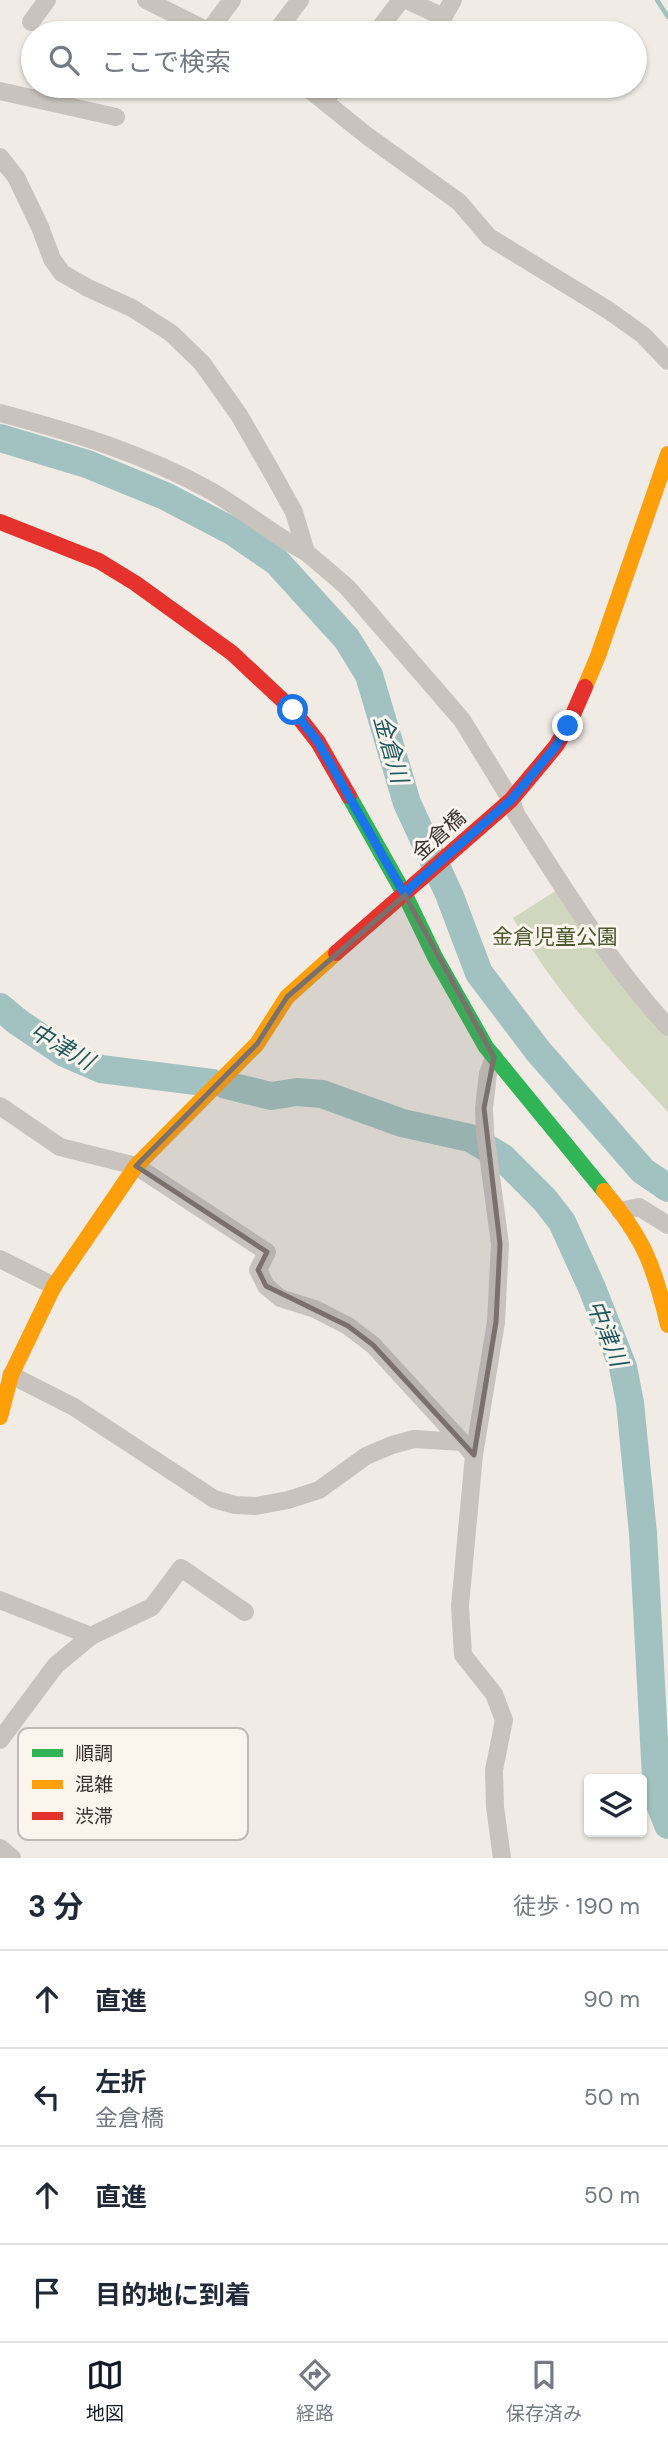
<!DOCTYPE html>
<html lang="ja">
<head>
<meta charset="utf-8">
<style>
  body { margin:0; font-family:"DM Sans","Noto Sans JP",sans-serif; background:#f2f2f3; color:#1f2937 }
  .controls { position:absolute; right:21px; bottom:21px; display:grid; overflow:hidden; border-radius:7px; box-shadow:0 2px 5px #0004 }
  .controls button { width:63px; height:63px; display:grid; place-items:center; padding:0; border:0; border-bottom:2px solid #e0e1e3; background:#fff; color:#1f2937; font:35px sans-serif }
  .stop { position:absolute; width:21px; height:21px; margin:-16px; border:5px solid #1a73e8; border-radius:50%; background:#fff }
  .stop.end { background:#1a73e8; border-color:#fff; box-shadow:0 2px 7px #0008 }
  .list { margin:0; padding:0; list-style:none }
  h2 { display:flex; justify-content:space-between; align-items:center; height:91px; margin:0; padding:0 28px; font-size:30px }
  h2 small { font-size:23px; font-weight:400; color:#747a83 }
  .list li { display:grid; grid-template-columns:46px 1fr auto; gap:21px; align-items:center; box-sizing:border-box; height:98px; padding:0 28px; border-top:2px solid #e0e1e3 }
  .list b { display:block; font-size:26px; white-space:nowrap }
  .list p { margin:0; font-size:23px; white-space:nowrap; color:#747a83 }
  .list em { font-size:23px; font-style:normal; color:#747a83 }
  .icon { flex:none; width:38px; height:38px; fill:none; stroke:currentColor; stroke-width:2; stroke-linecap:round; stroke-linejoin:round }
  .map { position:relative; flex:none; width:668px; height:1858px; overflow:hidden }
  .search { position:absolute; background:#fff; box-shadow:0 2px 5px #0004; left:21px; right:21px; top:21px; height:77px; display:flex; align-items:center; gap:18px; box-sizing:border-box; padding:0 24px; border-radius:38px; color:#747a83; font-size:26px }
  .sheet { height:483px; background:#fff }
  nav { display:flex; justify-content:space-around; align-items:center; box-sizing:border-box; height:98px; border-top:2px solid #e0e1e3; background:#fff; font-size:19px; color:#747a83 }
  nav a { display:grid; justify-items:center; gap:4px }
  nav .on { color:#111827 }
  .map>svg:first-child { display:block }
  .green { fill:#d1d6bf }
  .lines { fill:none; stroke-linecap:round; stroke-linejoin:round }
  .stream { stroke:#a1c2c1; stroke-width:4.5 }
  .river { stroke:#a1c2c1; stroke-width:28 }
  .street { stroke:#c9c3be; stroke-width:18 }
  .fast { stroke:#30b455; stroke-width:16 }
  .slow { stroke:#ff9f0a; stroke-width:16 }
  .jam { stroke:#e5322d; stroke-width:16 }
  .route { stroke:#1a73e8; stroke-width:9 }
  .marked { fill:#7a716c; fill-opacity:0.2; stroke:#7a716c; stroke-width:5; stroke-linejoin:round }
  .labels { text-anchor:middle; stroke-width:6; stroke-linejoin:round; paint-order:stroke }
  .street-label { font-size:21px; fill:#3b302b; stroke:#fbf5ee }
  .park-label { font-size:21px; fill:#4a5a2e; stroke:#fbf5ee }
  .water-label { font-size:23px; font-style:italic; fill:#1f5a5e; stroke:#fbf5ee }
  .key { fill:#fbf5ee; stroke:#c1bab4; stroke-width:2 }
  .key-label { font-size:19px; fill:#3b302b }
</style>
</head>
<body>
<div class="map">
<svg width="668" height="1858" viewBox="0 0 668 1858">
  <rect width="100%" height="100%" fill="#f0ebe5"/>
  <path class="green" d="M 557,890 L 626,989 L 668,1036 L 668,1112 C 611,1051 554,991 513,918 Z"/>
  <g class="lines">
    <path class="stream" d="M 657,0 L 668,17"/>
    <g class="river">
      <path d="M 0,438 L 87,464 L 165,496 L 232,531 L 277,562 L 347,639 L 369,675 L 407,803 L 449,894 L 479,973 L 538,1051 L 643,1171 L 668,1188"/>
      <path d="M 0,1007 L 18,1022 L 64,1053 L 101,1069 L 212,1083"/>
      <path d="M 226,1085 L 271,1096 L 297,1092 L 322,1094 L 402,1123 L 470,1138 L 502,1157 L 545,1200 L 562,1222 L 592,1288 L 623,1367 L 630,1403 L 643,1533 L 657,1797 L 668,1825"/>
    </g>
    <g class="street">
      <path d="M 146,0 L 212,33"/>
      <path d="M 407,0 L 443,17"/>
      <path d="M 31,22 L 47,0"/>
      <path d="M 208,32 L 232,0"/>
      <path d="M 275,33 L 300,0"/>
      <path d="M 376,33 L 401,0"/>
      <path d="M 434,33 L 453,0"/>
      <path d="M 305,86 L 366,135 L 459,202 L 489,237 L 608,310 L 643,335 L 668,361"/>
      <path d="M 0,91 L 116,117"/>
      <path d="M 325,101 L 336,86"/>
      <path d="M 0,157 L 16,177 L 40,227 L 52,259 L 62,273 L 88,288 L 132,308 L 171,333 L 202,363 L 239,415 L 274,476 L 294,512 L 306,552 L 347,587 L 462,720 L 511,800 L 516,814 C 563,887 609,963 668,1027"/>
      <path d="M 0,413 C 72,432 145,454 211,491 C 244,510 272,535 306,552"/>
      <path d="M 494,1057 L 488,1074 L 484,1108 L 485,1132 L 500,1244 L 496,1322 L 474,1455 L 460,1606 L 463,1655 L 494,1694 L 504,1720 L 494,1770 L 495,1807 L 502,1858"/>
      <path d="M 0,1106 L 60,1147 L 136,1166 L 267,1252 L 258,1270 L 266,1286 L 280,1298 L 315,1309 L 348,1326 L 373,1345 L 474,1455"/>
      <path d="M 620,1211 L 639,1207 L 668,1225"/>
      <path d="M 0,1259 L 54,1286"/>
      <path d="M 11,1375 L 74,1407 L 214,1499 L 235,1505 L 256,1506 L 288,1500 L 319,1490 L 366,1456 L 392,1445 L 414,1439 L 462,1442"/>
      <path d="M 0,1600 L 91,1636"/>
      <path d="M 0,1740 L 56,1665 L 91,1636 L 152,1607 L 181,1568 L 245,1612"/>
      <path d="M 0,1848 L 12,1858"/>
    </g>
    <path class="fast" d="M 349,796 L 405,895 L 435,957 L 486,1047 L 604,1191"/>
    <g class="slow">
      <path d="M 585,687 L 598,656 L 668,454"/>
      <path d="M 604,1191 C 644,1239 654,1265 668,1325"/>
      <path d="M 0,1417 L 11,1375 L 54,1286 L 136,1166 L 257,1044 L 287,997 L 336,953"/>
    </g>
    <g class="jam">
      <path d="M 0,522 L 99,561 L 135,583 L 232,653 L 293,710 L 318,742 L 349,796"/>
      <path d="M 336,953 L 511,800 L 556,746 L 568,726 L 585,687"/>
    </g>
  </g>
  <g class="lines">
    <path class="route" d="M 293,710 L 318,742 L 405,895 L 410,888 L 511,800 L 556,746 L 568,726"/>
  </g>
  <path class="marked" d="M 405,895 L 494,1057 L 484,1108 L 500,1244 L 496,1322 L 474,1455 L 373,1345 L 348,1326 L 266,1286 L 258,1270 L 267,1252 L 136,1166 L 257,1044 L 287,997 Z"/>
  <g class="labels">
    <g class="street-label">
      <text transform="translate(439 835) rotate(-42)" y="7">金倉橋</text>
    </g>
    <g class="park-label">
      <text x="555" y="944">金倉児童公園</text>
    </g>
    <g class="water-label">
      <text transform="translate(391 749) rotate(74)" y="8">金倉川</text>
      <text transform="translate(62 1046) rotate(30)" y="8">中津川</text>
      <text transform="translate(607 1333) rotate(68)" y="8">中津川</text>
    </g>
  </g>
  <rect x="18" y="1728" width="230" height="112" rx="10" class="key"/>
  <rect x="32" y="1749" width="31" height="8" fill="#30b455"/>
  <rect x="32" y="1780" width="31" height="9" fill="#ff9f0a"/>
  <rect x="32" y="1812" width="31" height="8" fill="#e5322d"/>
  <g class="key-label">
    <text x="75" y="1760">順調</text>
    <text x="75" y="1791">混雑</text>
    <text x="75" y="1823">渋滞</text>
  </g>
</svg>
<div class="controls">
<button><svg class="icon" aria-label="layers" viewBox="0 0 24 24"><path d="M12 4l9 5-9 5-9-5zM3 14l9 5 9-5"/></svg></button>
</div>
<div class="stop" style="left:293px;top:710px"></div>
<div class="stop end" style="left:568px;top:726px"></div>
<div class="search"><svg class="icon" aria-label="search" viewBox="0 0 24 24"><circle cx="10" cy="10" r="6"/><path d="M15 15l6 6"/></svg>ここで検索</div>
</div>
<section class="sheet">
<h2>3 分<small>徒歩 · 190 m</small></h2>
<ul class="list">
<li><svg class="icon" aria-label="ahead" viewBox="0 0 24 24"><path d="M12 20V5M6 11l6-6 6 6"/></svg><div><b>直進</b></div><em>90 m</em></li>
<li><svg class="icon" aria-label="left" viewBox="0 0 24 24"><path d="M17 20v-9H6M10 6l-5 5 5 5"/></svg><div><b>左折</b><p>金倉橋</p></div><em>50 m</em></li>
<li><svg class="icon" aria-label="ahead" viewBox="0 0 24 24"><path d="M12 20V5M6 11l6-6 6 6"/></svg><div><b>直進</b></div><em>50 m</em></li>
<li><svg class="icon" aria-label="arrive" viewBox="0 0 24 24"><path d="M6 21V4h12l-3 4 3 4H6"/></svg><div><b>目的地に到着</b></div></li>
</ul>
</section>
<nav>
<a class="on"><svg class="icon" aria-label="map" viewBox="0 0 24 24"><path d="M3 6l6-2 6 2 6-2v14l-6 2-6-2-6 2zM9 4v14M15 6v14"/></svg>地図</a>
<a><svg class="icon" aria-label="directions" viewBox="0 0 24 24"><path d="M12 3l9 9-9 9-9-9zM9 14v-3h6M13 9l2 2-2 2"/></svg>経路</a>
<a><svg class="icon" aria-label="saved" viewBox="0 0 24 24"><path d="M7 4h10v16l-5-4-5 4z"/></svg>保存済み</a>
</nav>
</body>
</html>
